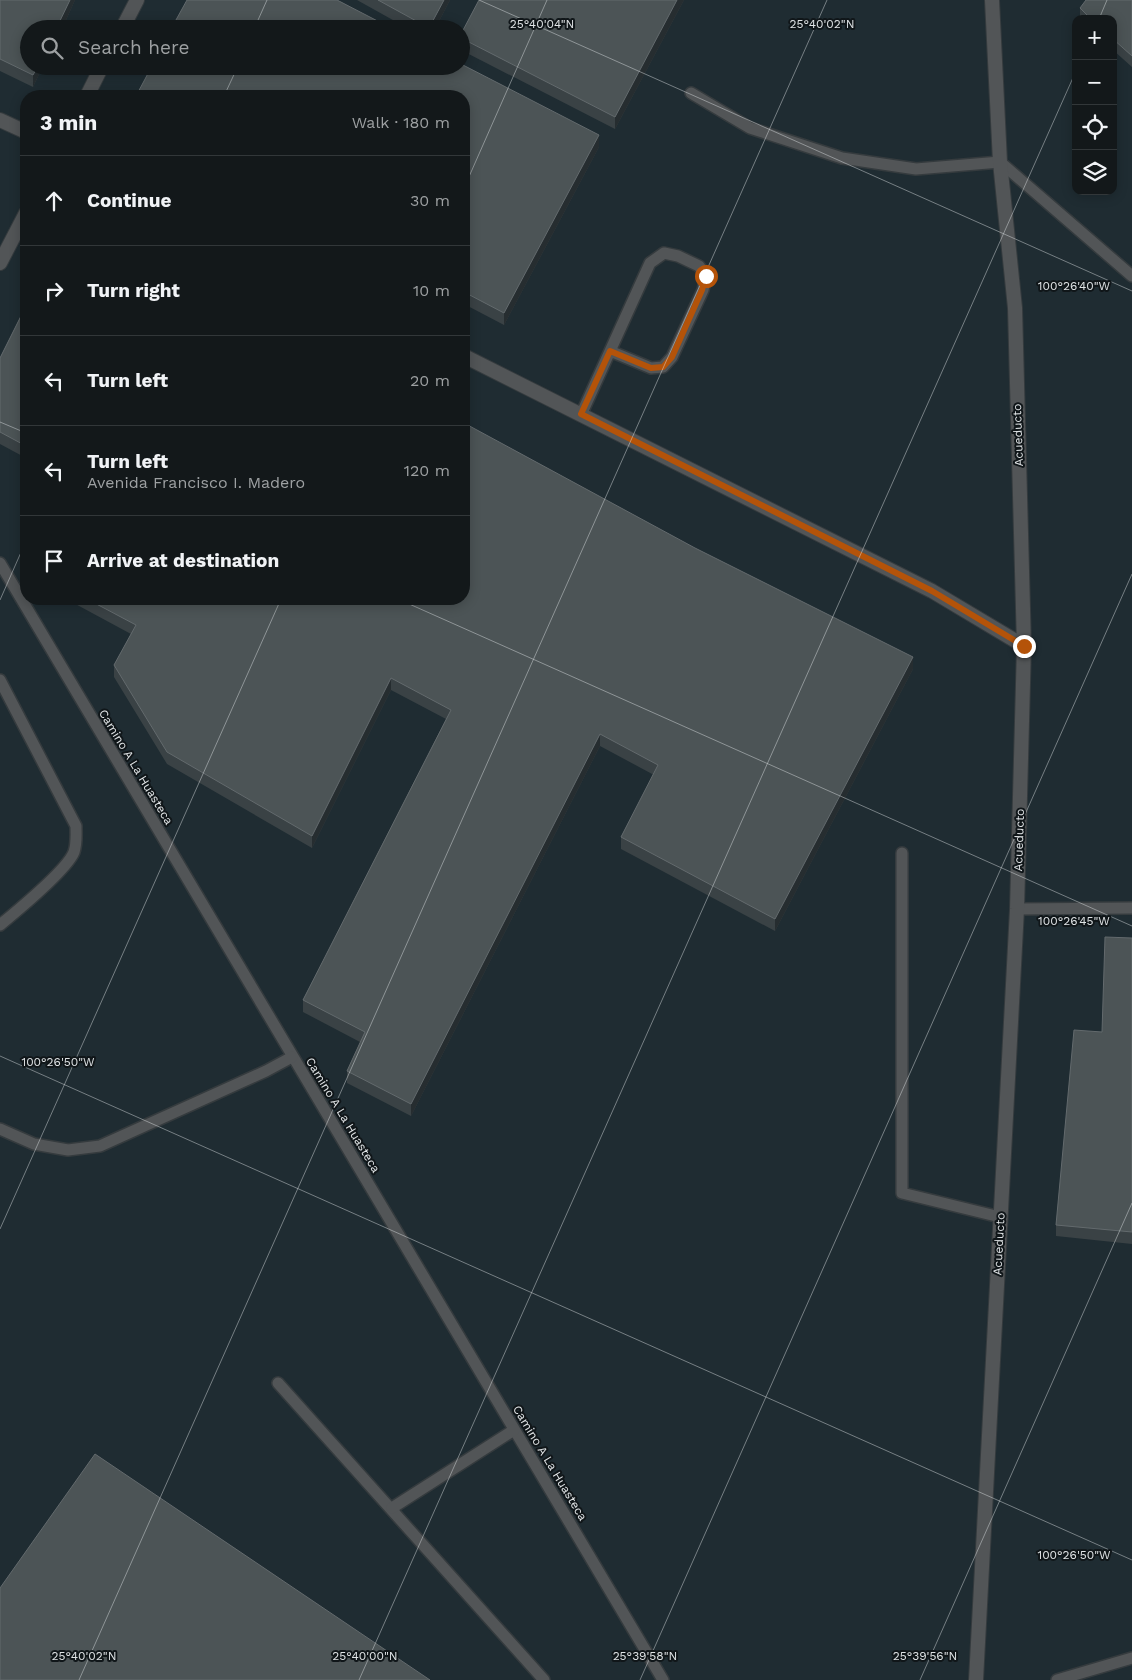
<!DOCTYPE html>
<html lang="en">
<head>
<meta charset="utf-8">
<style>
  body { margin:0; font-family:"Work Sans",sans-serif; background:#202527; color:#f1f3f6 }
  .controls { position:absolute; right:15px; top:15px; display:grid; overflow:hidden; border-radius:10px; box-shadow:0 2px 12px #0003 }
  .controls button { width:45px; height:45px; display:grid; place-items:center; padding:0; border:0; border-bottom:1px solid #323739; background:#13181a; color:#f1f3f6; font:25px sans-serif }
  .stop { position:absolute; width:15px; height:15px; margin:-11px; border:4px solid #b45309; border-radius:50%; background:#fff }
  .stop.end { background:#b45309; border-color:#fff; box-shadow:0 1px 5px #0008 }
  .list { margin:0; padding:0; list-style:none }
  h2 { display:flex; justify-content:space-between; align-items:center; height:65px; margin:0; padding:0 20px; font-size:21px }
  h2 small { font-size:16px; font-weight:400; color:#9da0a2 }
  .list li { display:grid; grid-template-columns:32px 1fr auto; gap:15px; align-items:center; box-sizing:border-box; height:90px; padding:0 20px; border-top:1px solid #323739 }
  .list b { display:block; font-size:19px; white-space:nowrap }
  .list p { margin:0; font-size:16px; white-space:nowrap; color:#9da0a2 }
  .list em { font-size:16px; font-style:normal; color:#9da0a2 }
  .icon { flex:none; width:28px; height:28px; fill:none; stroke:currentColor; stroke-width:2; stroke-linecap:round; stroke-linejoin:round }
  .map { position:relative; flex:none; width:1132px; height:1680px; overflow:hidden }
  .search { position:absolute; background:#13181a; box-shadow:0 2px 12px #0003; left:20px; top:20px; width:450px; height:55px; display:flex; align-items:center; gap:12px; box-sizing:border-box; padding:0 18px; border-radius:28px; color:#9da0a2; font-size:19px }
  .panel { position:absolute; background:#13181a; box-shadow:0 2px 12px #0003; left:20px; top:90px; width:450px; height:515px; border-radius:20px }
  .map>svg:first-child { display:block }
  .built { fill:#1f2c32; fill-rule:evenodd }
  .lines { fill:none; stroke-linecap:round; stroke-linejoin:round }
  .service-casing { stroke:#353b3e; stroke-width:14 }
  .tertiary-casing { stroke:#353b3e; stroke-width:16 }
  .service { stroke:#525557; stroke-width:11 }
  .tertiary { stroke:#525557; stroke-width:14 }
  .wall { fill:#3a4245 }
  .shaded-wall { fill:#262d30 }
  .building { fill:#4c5456; stroke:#636a6d }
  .route { stroke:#b45309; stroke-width:6 }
  .ticks { fill:none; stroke:#e0e4e6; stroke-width:1; stroke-opacity:0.45 }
  .labels { text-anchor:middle; stroke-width:4; stroke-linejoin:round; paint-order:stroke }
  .street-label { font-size:12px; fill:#e0e4e6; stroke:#101619 }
  .ticks-label { font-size:12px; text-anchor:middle; fill:#e0e4e6; stroke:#101619; stroke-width:4; stroke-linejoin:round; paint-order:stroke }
</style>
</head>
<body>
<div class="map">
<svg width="1132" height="1680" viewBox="0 0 1132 1680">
  <rect width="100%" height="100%" fill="#192023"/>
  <path class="built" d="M 0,0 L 1132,0 L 1132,1680 L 0,1680 ZM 1076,19 L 1113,19 L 1113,191 L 1076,191 ZM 29,29 L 461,29 L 461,66 L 29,66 ZM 26,96 L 464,96 L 464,599 L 26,599 Z"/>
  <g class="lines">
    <g class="service-casing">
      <g id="service">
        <path d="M 691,93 L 750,128 L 842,158 L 916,169 L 1000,162 L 1132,276"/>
        <path d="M 581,415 L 650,263 L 664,253 L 678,256 L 699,266 L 706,276 L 703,290 L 672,357 L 663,367 L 651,368 L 610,351"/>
        <path d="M 0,563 L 663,1680"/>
        <path d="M 0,680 L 76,826 C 76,835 77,843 74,852 C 67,870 17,911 0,925"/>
        <path d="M 902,853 L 902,1193 L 1000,1217"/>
        <path d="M 1017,909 L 1132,908"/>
        <path d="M 0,1129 L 34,1144 L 68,1150 L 100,1146 L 266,1071 L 292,1057"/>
        <path d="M 278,1383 L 544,1680"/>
        <path d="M 392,1508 L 514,1430"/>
        <path d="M 1057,1680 L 1132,1658"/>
      </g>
    </g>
    <g class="tertiary-casing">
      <g id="tertiary">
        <path d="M 122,29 L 137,0"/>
        <path d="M 87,96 L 102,66"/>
        <path d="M 0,120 L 26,132"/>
        <path d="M 0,263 L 26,213"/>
        <path d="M 464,356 L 932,591 L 1024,646"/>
        <path d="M 976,1680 L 1017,909 L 1024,646 L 1015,308 L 1000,162 L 992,0"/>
      </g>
    </g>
    <use href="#service" class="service"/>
    <use href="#tertiary" class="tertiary"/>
  </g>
  <g class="wall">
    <path d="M 0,0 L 75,0 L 62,29 L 29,66 L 43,66 L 33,87 L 0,71 Z"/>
    <path d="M 357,0 L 450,0 L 435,29 L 409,29 Z"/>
    <path d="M 479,0 L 684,0 L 615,129 L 461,50 L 461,34 Z"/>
    <path d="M 1132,0 L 1132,67 L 1113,50 L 1113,19 L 1080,19 L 1080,8 Z"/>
    <path d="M 464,96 L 599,147 L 504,325 L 464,304 Z"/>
    <path d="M 26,306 L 26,458 L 0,444 L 0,358 Z"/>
    <path d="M 68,599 L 464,599 L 913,669 L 775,931 L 621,849 L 621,837 L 654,775 L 600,746 L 411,1116 L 347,1083 L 347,1071 L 360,1042 L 303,1012 L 303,1000 L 446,719 L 391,690 L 312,848 L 167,764 L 114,677 L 114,665 L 131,634 L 68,600 Z"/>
    <path d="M 1132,938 L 1132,1244 L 1056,1236 L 1056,1225 L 1102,1032 Z"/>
  </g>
  <g class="shaded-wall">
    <path d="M 70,0 L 75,0 L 62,29 L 56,29 Z"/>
    <path d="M 444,0 L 450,0 L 435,29 L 429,29 Z"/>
    <path d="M 677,0 L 684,0 L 615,129 L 615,117 Z"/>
    <path d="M 38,66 L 43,66 L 33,87 L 33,75 Z"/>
    <path d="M 599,135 L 599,147 L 504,325 L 504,313 Z"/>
    <path d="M 913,657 L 913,669 L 775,931 L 775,919 Z"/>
    <path d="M 391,678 L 391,690 L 312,848 L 312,836 Z"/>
    <path d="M 600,734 L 600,746 L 411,1116 L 411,1104 Z"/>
  </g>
  <g class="building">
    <path d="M 0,0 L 70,0 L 56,29 L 29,29 L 29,66 L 38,66 L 33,75 L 0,59 Z"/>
    <path d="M 187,0 L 337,0 L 393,29 L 171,29 Z"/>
    <path d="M 378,0 L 444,0 L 429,28 Z"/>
    <path d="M 479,0 L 677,0 L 615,117 L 461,38 L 461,34 Z"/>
    <path d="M 1086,0 L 1132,0 L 1132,56 L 1113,39 L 1113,19 L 1091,19 L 1080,8 Z"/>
    <path d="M 461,64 L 599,135 L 504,313 L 464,292 L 464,96 L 136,96 L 152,66 L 461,66 Z"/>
    <path d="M 26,306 L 26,446 L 0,432 L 0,358 Z"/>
    <path d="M 464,423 L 695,548 L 913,657 L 775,919 L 621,837 L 658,765 L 600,734 L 411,1104 L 347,1071 L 365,1032 L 303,1000 L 451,710 L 391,678 L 312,836 L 167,752 L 114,665 L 136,625 L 87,599 L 464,599 Z"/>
    <path d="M 1105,937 L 1132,938 L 1132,1232 L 1056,1225 L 1074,1030 L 1102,1032 Z"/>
    <path d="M 95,1454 L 430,1680 L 0,1680 L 0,1588 Z"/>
  </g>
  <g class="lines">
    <path class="route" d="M 706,276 L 702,290 L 672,357 L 663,367 L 651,368 L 610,351 L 581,414 L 932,591 L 1024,646"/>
  </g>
  <path class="ticks" d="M 479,0 L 1132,291M 1099,19 L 1107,0M 254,29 L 267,0M 224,96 L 238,66M 464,188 L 547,0M 0,422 L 26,433M 398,599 L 1132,926M 0,600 L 26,541M 0,1056 L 1132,1560M 0,1229 L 281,599M 79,1680 L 827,0M 359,1680 L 1076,71M 640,1680 L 1132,574M 920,1680 L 1132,1203"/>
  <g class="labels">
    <g class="street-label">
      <text transform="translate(1018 435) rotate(-92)" y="4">Acueducto</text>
      <text transform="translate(136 767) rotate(59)" y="4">Camino A La Huasteca</text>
      <text transform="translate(1019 840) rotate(-88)" y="4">Acueducto</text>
      <text transform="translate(343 1115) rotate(59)" y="4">Camino A La Huasteca</text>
      <text transform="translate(999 1244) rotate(-87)" y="4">Acueducto</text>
      <text transform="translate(550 1463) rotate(59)" y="4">Camino A La Huasteca</text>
    </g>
  </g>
  <g class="ticks-label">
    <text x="542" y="28">25°40'04"N</text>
    <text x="822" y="28">25°40'02"N</text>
    <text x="1074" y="290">100°26'40"W</text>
    <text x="1074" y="925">100°26'45"W</text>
    <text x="58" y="1066">100°26'50"W</text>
    <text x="1074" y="1559">100°26'50"W</text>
    <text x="84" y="1660">25°40'02"N</text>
    <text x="365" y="1660">25°40'00"N</text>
    <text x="645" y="1660">25°39'58"N</text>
    <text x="925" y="1660">25°39'56"N</text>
  </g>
</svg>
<div class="controls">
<button>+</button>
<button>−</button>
<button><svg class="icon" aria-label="locate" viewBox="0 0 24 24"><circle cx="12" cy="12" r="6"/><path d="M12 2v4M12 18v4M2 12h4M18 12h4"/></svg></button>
<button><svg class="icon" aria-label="layers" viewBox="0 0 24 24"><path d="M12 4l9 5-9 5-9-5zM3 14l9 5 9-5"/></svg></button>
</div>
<div class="stop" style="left:706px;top:276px"></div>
<div class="stop end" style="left:1024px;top:646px"></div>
<div class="search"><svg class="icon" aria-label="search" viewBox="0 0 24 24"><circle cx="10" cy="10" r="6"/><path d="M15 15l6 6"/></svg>Search here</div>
<section class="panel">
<h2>3 min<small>Walk · 180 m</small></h2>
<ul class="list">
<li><svg class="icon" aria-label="ahead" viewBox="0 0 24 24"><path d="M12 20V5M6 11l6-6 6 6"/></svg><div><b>Continue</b></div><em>30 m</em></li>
<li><svg class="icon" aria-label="right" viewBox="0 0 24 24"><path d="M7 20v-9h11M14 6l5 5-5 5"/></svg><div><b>Turn right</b></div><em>10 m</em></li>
<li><svg class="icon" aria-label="left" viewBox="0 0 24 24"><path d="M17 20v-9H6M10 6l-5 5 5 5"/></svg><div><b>Turn left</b></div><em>20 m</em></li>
<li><svg class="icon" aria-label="left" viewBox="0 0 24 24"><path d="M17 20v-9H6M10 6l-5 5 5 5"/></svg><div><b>Turn left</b><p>Avenida Francisco I. Madero</p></div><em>120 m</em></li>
<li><svg class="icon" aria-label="arrive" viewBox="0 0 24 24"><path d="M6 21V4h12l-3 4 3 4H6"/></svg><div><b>Arrive at destination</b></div></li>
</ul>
</section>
</div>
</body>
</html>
